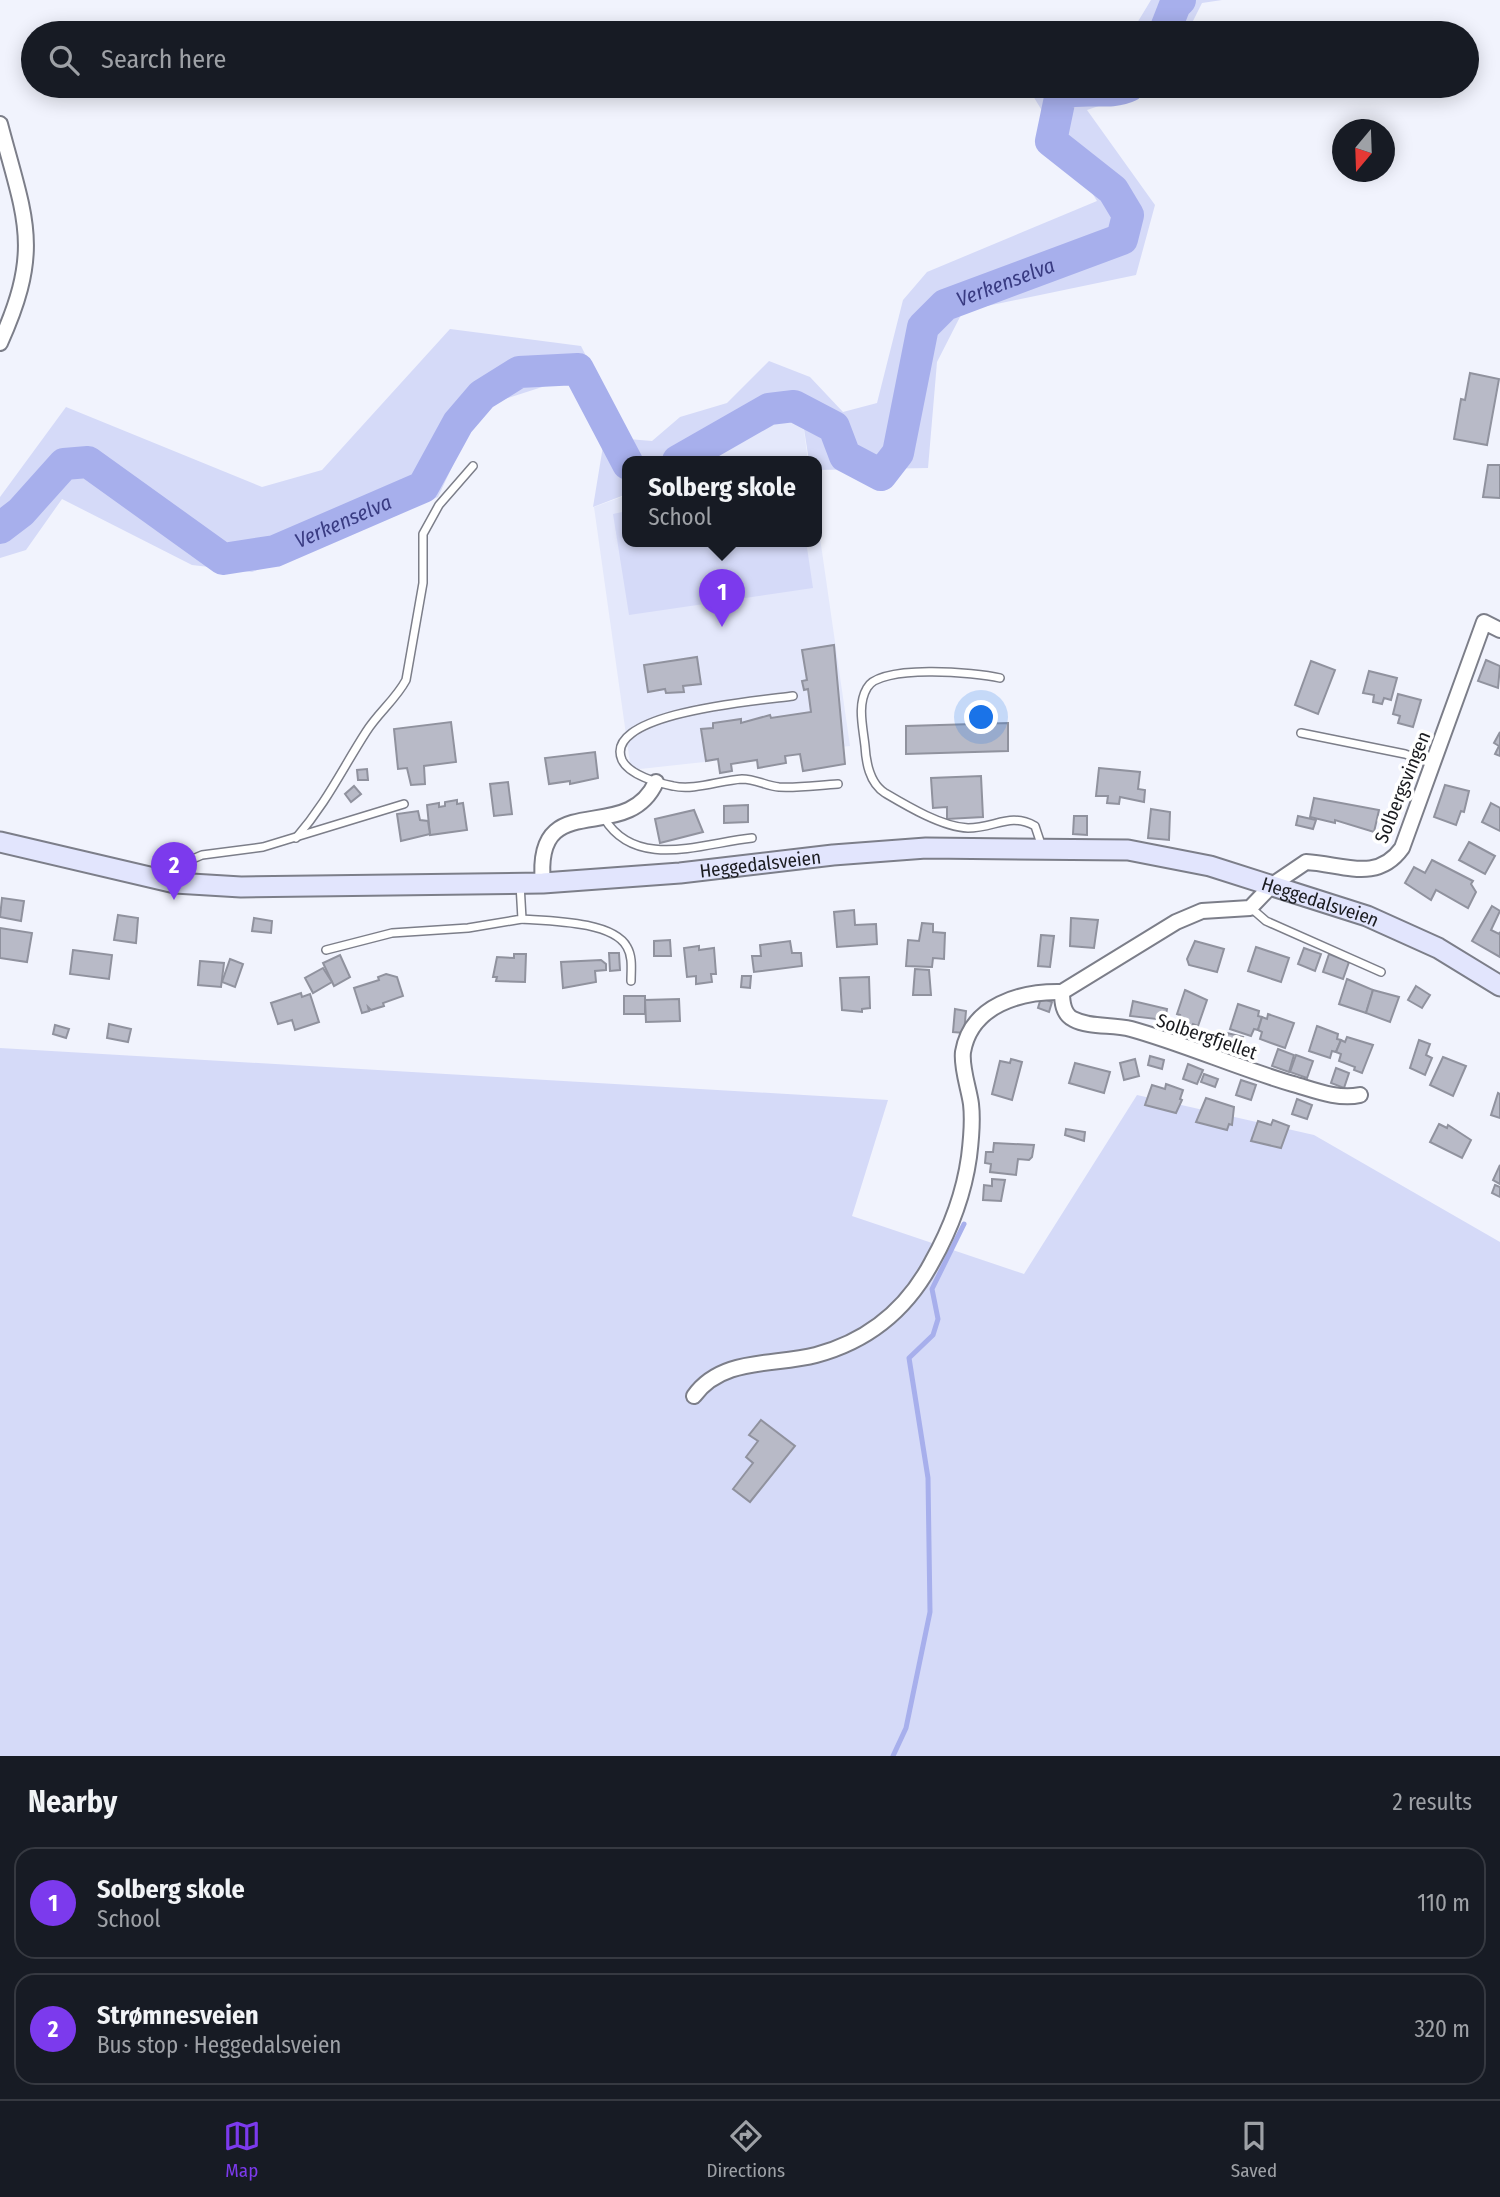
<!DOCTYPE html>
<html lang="en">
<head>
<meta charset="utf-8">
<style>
  body { margin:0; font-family:"Fira Sans Condensed",sans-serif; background:#20242c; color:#f1f3f6 }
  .compass { position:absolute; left:1332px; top:119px; width:63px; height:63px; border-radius:50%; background:#171b24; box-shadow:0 4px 18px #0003; rotate:199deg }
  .you { position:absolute; left:982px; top:718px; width:24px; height:24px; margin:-18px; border:5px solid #fff; border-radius:50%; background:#1a73e8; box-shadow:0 0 0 10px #1a73e833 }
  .badge { display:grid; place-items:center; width:46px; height:46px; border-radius:50%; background:#7c3aed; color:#fff; font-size:23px; font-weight:700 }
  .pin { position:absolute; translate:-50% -58px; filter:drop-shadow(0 2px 4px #0008) }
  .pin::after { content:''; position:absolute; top:37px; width:24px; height:21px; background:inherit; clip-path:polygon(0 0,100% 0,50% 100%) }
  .popup { position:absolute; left:622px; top:456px; width:200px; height:91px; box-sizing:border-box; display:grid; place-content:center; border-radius:14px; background:#171b24; filter:drop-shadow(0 2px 5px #0005); font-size:23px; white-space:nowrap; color:#9ea1a6 }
  .popup b { font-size:26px; color:#f1f3f6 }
  .popup::after { content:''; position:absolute; left:50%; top:100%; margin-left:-14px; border:14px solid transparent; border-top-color:#171b24 }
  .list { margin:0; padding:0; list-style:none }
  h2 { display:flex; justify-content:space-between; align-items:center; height:91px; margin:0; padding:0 28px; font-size:30px }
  h2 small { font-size:23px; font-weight:400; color:#9ea1a6 }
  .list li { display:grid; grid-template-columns:46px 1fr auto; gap:21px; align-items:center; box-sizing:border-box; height:112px; margin:0 14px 14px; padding:0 14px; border:2px solid #363941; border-radius:21px }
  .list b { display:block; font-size:26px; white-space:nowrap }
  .list p { margin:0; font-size:23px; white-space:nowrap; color:#9ea1a6 }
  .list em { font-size:23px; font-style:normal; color:#9ea1a6 }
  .icon { flex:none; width:38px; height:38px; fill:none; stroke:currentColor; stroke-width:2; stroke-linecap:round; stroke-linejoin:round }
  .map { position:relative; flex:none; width:1500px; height:1756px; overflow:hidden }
  .search { position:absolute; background:#171b24; box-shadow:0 4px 18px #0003; left:21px; right:21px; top:21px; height:77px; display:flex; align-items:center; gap:18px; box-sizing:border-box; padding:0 24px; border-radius:38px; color:#9ea1a6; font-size:26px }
  .sheet { height:343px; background:#171b24 }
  nav { display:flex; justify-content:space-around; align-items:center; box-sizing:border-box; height:98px; border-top:2px solid #363941; background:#171b24; font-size:19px; color:#9ea1a6 }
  nav a { display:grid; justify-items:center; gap:4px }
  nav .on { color:#7c3aed }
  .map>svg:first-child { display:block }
  .built { fill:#e4e8fb }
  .green { fill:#d5daf8 }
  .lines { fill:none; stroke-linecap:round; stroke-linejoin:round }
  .stream { stroke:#a7afec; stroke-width:5 }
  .river { stroke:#a7afec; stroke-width:32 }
  .building { fill:#b8bac7; stroke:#90929e; stroke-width:2 }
  .service-casing { stroke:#7c7e89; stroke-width:10 }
  .minor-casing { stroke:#7c7e89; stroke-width:18 }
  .secondary-casing { stroke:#7c7e89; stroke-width:23 }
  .service { stroke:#fff; stroke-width:7 }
  .minor { stroke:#fff; stroke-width:14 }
  .secondary { stroke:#e2e5fd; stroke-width:19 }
  .labels { text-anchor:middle; stroke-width:7; stroke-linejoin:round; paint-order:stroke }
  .street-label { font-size:19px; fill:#1a1b1f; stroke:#fff }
  .water-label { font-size:21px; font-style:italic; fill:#393b82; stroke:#fff }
</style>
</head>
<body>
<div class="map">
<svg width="1500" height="1756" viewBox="0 0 1500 1756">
  <rect width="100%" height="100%" fill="#f1f3fd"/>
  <g class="built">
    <path d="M 766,405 L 802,416 L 808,461 L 699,461 L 738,434 Z"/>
    <path d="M 627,495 L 628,541 L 816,541 L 817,517 L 850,746 L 631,770 L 594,507 Z"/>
  </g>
  <g class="green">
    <path d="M 1151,0 L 1222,0 L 1202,3 L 1187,33 L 1131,33 Z"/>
    <path d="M 1027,86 L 1158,86 L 1087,110 L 1155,205 L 1136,275 L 963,311 L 937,362 L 928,468 L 817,470 L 816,461 L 809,461 L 802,416 L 765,405 L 737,434 L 699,461 L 628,461 L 627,494 L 593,507 L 604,440 L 567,379 L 480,407 L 438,497 L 252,572 L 192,565 L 62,499 L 26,550 L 0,558 L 0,497 L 66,407 L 262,487 L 322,470 L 450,329 L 581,346 L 628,439 L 652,441 L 680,417 L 727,403 L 769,361 L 810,377 L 843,412 L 877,403 L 903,300 L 927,272 L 1097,201 Z"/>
    <path d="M 627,511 L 628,541 L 806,541 L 813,588 L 629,615 L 613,514 Z"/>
    <path d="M 0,1048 L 888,1100 L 852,1216 L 1024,1274 L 1137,1095 L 1314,1135 L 1500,1242 L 1500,1756 L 0,1756 Z"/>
  </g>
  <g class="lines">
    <path class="stream" d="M 893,1756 L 906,1728 L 930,1612 L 928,1478 L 909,1358 L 933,1335 L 938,1319 L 932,1289 L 964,1224"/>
    <g class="river">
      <path d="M 1164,33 L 1175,5 L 1180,0"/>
      <path id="s1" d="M 678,461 L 769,409 L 794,406 L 834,427 L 845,456 L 881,475 L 898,453 L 923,327 L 945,305 L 1122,239 L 1128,215 L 1113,190 L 1051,141 L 1061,93 C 1083,87 1111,95 1129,86"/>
      <path id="s2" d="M 0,528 L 21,512 L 64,464 L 88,462 L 223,559 L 275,551 L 423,487 L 458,423 L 482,395 L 519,372 L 578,369 L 628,464"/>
    </g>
  </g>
  <g class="building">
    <path d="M 1470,373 L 1499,379 L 1487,445 L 1454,439 L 1461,399 L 1465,400 Z"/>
    <path d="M 1488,465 L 1500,465 L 1500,498 L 1483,497 Z"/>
    <path d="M 834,645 L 845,764 L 803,771 L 800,754 L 785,756 L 786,763 L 758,768 L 757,760 L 731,764 L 732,771 L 720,773 L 718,759 L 706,761 L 701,729 L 713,728 L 713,723 L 741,719 L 741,723 L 770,715 L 771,718 L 811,712 L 808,689 L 804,690 L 802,681 L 807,680 L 802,650 Z"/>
    <path d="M 697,657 L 701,684 L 683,686 L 684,692 L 666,693 L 665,689 L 648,692 L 644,665 Z"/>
    <path d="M 1486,660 L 1500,666 L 1498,688 L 1478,681 Z"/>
    <path d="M 1311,661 L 1335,670 L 1318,714 L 1295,705 Z"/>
    <path d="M 1369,671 L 1397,678 L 1391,700 L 1384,698 L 1382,704 L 1373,702 L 1374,695 L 1363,693 Z"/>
    <path d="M 1398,694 L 1421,700 L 1413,727 L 1398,723 L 1400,716 L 1393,714 Z"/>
    <path d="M 451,722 L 456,762 L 424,766 L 425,784 L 411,785 L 407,768 L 398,769 L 394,729 Z"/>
    <path d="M 1008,723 L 1008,751 L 906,754 L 906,726 Z"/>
    <path d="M 1500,732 L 1500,756 L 1495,754 L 1499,746 L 1494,743 Z"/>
    <path d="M 595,752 L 598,778 L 570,784 L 570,781 L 549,784 L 545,758 Z"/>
    <path d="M 1099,768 L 1140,772 L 1138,789 L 1145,790 L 1144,802 L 1120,797 L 1119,804 L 1107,803 L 1108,796 L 1096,796 Z"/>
    <path d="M 367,769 L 368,780 L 358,780 L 357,770 Z"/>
    <path d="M 981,776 L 983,817 L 947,819 L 947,807 L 933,808 L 931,778 Z"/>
    <path d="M 508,782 L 512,814 L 494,816 L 490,784 Z"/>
    <path d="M 1445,785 L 1469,791 L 1464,812 L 1461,811 L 1456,825 L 1434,817 Z"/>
    <path d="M 354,786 L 361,794 L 351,802 L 345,794 Z"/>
    <path d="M 1314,798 L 1379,810 L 1374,832 L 1335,820 L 1335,823 L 1310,817 Z"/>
    <path d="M 457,800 L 457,804 L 463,803 L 467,830 L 430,835 L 427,805 L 439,803 L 439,807 L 445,806 L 445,802 Z"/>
    <path d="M 1491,803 L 1500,808 L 1500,831 L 1482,822 Z"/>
    <path d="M 748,805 L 748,822 L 724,823 L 724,806 Z"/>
    <path d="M 1151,809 L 1170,812 L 1169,840 L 1148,838 Z"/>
    <path d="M 694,810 L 703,832 L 660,843 L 655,819 Z"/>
    <path d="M 418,811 L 420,820 L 428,821 L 430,834 L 401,841 L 397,814 Z"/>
    <path d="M 1074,816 L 1087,816 L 1087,835 L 1073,834 Z"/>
    <path d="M 1298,816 L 1316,820 L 1313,829 L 1296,825 Z"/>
    <path d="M 1469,842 L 1495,856 L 1485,874 L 1459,860 Z"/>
    <path d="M 1432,860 L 1473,881 L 1471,884 L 1476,892 L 1468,908 L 1436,890 L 1431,900 L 1405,883 L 1414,867 L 1425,873 Z"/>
    <path d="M 2,898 L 24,901 L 21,921 L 0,917 Z"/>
    <path d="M 1492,906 L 1500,911 L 1491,930 L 1499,934 L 1500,932 L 1500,957 L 1472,941 Z"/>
    <path d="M 854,910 L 855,925 L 876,924 L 877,944 L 837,947 L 834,912 Z"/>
    <path d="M 118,915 L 138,918 L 136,943 L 114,940 Z"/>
    <path d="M 254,918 L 272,921 L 271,933 L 252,931 Z"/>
    <path d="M 1071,918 L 1098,920 L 1094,948 L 1070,946 Z"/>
    <path d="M 922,923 L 933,924 L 933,932 L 945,933 L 944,959 L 933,958 L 932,967 L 906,966 L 908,940 L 919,941 Z"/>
    <path d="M 0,928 L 32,933 L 27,962 L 0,958 Z"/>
    <path d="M 1041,935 L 1054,936 L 1050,967 L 1038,966 Z"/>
    <path d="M 670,940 L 671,956 L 654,956 L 654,941 Z"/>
    <path d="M 790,941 L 792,953 L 801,953 L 802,966 L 754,972 L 752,956 L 761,956 L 760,945 Z"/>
    <path d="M 1195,941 L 1224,949 L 1217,972 L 1189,965 L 1187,959 Z"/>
    <path d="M 699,946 L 699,950 L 714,948 L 716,974 L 711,974 L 712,982 L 696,984 L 696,976 L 687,977 L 684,948 Z"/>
    <path d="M 1256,947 L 1289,958 L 1281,982 L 1248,971 Z"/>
    <path d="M 1304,948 L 1321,954 L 1315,971 L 1298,964 Z"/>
    <path d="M 73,950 L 112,955 L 109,979 L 70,974 Z"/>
    <path d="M 609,953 L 619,953 L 620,970 L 610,971 Z"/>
    <path d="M 514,954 L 526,954 L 525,982 L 496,981 L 497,977 L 493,977 L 497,957 L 514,958 Z"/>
    <path d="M 1329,954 L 1349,962 L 1343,979 L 1323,972 Z"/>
    <path d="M 340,955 L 350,977 L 334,986 L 323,963 Z"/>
    <path d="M 230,959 L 243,964 L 235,987 L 222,982 Z"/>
    <path d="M 601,960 L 606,964 L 606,970 L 595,971 L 596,982 L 563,988 L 561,962 Z"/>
    <path d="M 200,961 L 224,963 L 221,987 L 198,985 Z"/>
    <path d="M 323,968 L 332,982 L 313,993 L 305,978 Z"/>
    <path d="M 915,969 L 929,970 L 931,995 L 913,995 Z"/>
    <path d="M 386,974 L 397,977 L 403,996 L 383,1003 L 384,1006 L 371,1010 L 368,1007 L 369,1011 L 362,1013 L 354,988 L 379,980 L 378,977 Z"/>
    <path d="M 742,976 L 751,976 L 750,988 L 741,987 Z"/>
    <path d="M 869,977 L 870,1008 L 862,1009 L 862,1012 L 842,1010 L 840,978 Z"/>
    <path d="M 1347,979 L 1373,990 L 1366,1013 L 1339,1004 Z"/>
    <path d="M 1416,986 L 1430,995 L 1422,1008 L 1408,1000 Z"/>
    <path d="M 1185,990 L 1207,1000 L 1198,1026 L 1193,1024 L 1191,1031 L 1177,1027 L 1180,1015 L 1177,1014 Z"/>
    <path d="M 1373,990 L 1399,997 L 1390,1022 L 1366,1013 Z"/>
    <path d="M 301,993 L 302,997 L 310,994 L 319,1022 L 295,1030 L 292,1020 L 278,1024 L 271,1003 Z"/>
    <rect x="624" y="996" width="21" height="18"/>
    <path d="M 1041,998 L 1052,1002 L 1049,1012 L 1038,1008 Z"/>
    <path d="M 679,999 L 680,1021 L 646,1022 L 645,1000 Z"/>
    <path d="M 1133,1001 L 1167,1009 L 1165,1020 L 1130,1016 Z"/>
    <path d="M 1238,1004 L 1259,1011 L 1258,1016 L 1262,1017 L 1258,1030 L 1254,1029 L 1251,1036 L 1230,1029 Z"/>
    <path d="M 955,1009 L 966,1011 L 964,1033 L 953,1032 Z"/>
    <path d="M 1268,1014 L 1294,1023 L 1285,1048 L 1260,1039 L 1262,1032 L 1258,1030 L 1262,1017 L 1267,1019 Z"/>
    <path d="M 109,1024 L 131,1029 L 128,1042 L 107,1038 Z"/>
    <path d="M 55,1025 L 69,1029 L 66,1038 L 53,1034 Z"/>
    <path d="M 1317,1026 L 1338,1034 L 1337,1039 L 1341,1040 L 1336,1052 L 1332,1051 L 1330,1058 L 1309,1051 Z"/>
    <path d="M 1223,1032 L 1243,1037 L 1235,1055 L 1217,1049 Z"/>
    <path d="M 1347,1037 L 1373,1045 L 1362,1073 L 1354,1070 L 1355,1067 L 1339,1061 L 1341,1054 L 1336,1052 L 1341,1040 L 1345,1042 Z"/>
    <path d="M 1419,1040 L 1430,1044 L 1426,1055 L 1432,1058 L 1425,1075 L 1410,1068 Z"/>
    <path d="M 1278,1049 L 1294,1055 L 1289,1072 L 1272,1066 Z"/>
    <path d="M 1296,1055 L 1313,1061 L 1307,1078 L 1290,1072 Z"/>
    <path d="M 1150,1056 L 1164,1060 L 1162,1069 L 1148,1065 Z"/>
    <path d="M 1443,1057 L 1466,1066 L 1453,1096 L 1430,1085 Z"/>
    <path d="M 1011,1059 L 1022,1062 L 1012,1100 L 992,1094 L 1000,1061 L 1010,1063 Z"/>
    <path d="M 1135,1059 L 1139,1076 L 1124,1080 L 1120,1063 Z"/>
    <path d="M 1075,1063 L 1110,1072 L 1104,1093 L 1069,1083 Z"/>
    <path d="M 1188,1064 L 1203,1070 L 1197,1084 L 1183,1079 Z"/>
    <path d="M 1336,1068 L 1349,1073 L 1344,1088 L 1331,1083 Z"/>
    <path d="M 1204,1074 L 1218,1079 L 1215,1087 L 1201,1082 Z"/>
    <path d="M 1241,1080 L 1256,1085 L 1251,1100 L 1236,1095 Z"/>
    <path d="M 1166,1084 L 1183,1090 L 1180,1099 L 1182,1100 L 1176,1113 L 1145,1105 L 1152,1085 L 1165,1089 Z"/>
    <path d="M 1498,1093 L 1500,1094 L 1500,1118 L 1491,1115 Z"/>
    <path d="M 1206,1098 L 1234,1107 L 1232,1125 L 1229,1124 L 1227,1130 L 1196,1122 Z"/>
    <path d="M 1297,1099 L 1312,1105 L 1307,1119 L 1292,1114 Z"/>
    <path d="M 1273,1120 L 1289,1126 L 1281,1148 L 1251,1141 L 1258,1121 L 1271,1125 Z"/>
    <path d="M 1439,1124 L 1447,1128 L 1448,1125 L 1471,1140 L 1462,1158 L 1430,1142 Z"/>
    <path d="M 1066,1129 L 1085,1132 L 1084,1141 L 1065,1135 Z"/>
    <path d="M 994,1143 L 1034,1145 L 1032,1157 L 1029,1160 L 1018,1159 L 1016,1175 L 990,1172 L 991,1164 L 985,1163 L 986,1152 L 993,1152 Z"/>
    <path d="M 1500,1165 L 1500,1184 L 1493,1180 Z"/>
    <path d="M 992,1179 L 1005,1180 L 1001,1201 L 983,1200 L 984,1185 L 992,1186 Z"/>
    <path d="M 1495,1185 L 1500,1187 L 1500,1197 L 1492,1193 Z"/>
    <path d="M 761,1420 L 795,1446 L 750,1502 L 733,1489 L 753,1463 L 746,1457 L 758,1441 L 749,1435 Z"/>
  </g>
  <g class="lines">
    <g class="service-casing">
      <g id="service">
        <path d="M 1000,678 C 976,672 879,664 867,688 C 857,705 863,727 865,746 C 866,762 869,783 885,793 C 907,806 942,827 968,828 C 995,828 1010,812 1035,826 L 1042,847"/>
        <path d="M 793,696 C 765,700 601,712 622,760 C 629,775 658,783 673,786 C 694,791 721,780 742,779 C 755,779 767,786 779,787 C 799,788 819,785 838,784"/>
        <path d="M 1301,733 L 1405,754 L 1433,764"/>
        <path d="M 604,818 C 636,871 703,843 752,838"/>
        <path d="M 296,838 C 327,802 341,771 366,732 C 378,713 396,699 406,680 L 423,583 L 423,534 L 439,505 L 473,466"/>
        <path d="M 175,882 L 178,870 L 188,861 L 202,855 L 263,847 L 404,804"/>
        <path d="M 1251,908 L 1266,921 L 1381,972"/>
        <path d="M 522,919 C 549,921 613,921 627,947 C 633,957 631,970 631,981"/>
        <path d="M 326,950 L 392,933 L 468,928 L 522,919 L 520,884"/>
      </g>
    </g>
    <g class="minor-casing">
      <g id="minor">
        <path d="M 0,124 C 25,219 43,248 0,343"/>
        <path d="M 543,883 C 533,784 626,848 656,782"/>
        <path d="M 1360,1095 C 1338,1100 1314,1090 1293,1084 C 1238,1068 1185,1044 1131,1029 C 1112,1024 1090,1028 1073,1019 C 1063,1014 1062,1002 1062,992 L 1176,922 L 1202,911 L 1250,908 L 1272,885 L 1306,862 C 1343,864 1377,883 1402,848 L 1484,622 L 1500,630"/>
        <path d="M 694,1396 C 722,1357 774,1366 816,1355 C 868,1341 907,1309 932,1262 C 950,1230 964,1193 969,1157 C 971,1141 973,1121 971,1104 C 969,1089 961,1067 963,1052 C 971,1005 1021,991 1062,992"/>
      </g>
    </g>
    <g class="secondary-casing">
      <g id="secondary">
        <path id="s3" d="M 0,842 L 175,883 L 241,887 L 543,883 L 680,873 L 833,855 L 926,848 L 1128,850 L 1210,866 L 1367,916 L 1438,948 L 1500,986"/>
      </g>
    </g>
    <use href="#service" class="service"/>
    <use href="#minor" class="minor"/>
    <use href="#secondary" class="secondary"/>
  </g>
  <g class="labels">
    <g class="street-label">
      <text transform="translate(1402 787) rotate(-68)" y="7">Solbergsvingen</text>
      <text dy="7" stroke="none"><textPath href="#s3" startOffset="766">Heggedalsveien</textPath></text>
      <text dy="7" stroke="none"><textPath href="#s3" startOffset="1334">Heggedalsveien</textPath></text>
      <text transform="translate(1207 1036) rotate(19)" y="7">Solbergfjellet</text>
    </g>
    <g class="water-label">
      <text dy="7" stroke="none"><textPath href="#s1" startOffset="499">Verkenselva</textPath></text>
      <text dy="7" stroke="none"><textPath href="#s2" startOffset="408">Verkenselva</textPath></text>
    </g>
  </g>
</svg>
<svg class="compass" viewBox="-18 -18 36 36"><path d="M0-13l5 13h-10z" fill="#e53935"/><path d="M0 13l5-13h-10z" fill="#9ea1a6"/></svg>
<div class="you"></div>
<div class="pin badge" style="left:722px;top:627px">1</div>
<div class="popup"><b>Solberg skole</b>School</div>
<div class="pin badge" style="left:174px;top:900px">2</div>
<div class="search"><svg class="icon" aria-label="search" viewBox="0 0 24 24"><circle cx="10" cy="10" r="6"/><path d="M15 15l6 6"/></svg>Search here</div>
</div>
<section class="sheet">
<h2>Nearby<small>2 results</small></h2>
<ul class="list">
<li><span class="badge">1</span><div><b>Solberg skole</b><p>School</p></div><em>110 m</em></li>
<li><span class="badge">2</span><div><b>Strømnesveien</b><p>Bus stop · Heggedalsveien</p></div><em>320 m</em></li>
</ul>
</section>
<nav>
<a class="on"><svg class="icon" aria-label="map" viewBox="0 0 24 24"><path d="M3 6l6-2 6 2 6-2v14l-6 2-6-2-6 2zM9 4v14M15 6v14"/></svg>Map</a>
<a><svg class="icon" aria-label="directions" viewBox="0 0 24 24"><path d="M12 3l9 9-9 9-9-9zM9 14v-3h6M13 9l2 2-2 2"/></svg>Directions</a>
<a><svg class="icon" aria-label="saved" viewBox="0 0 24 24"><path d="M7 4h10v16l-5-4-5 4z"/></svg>Saved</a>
</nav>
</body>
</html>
